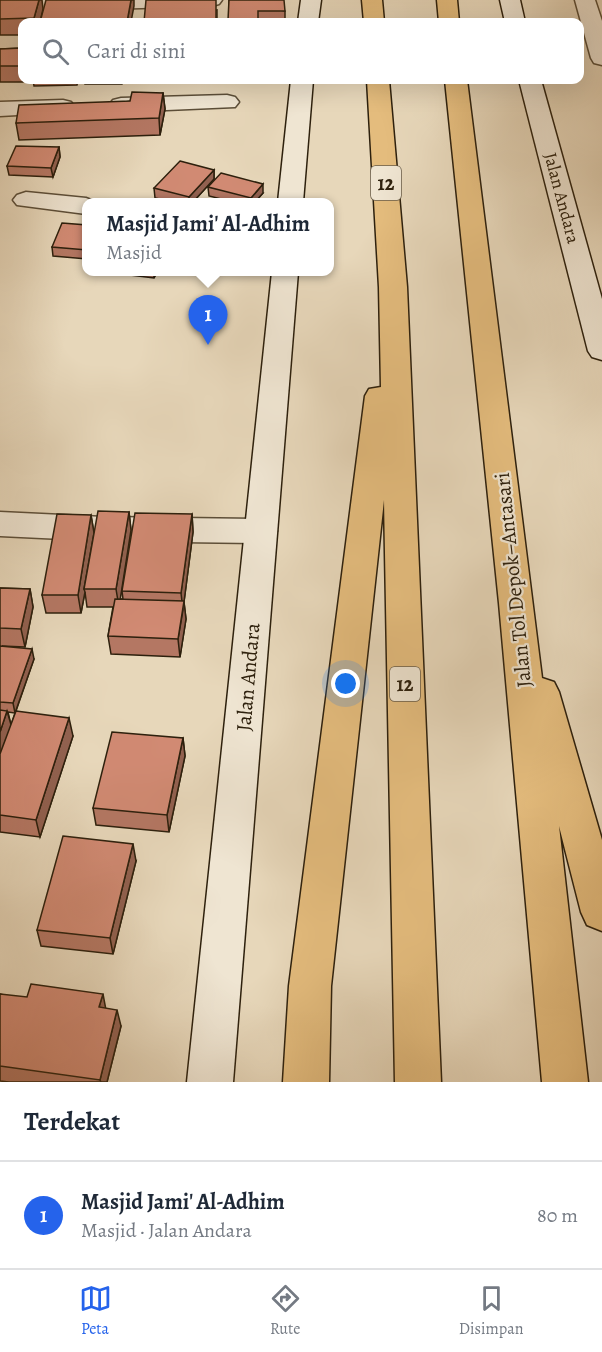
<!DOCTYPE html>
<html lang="id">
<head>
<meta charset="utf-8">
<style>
  body { margin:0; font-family:Alegreya,serif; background:#f6f6f7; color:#1f2937 }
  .you { position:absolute; left:346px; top:684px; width:21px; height:21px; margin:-15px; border:4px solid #fff; border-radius:50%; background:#1a73e8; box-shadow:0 0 0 9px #1a73e833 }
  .badge { display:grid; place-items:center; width:39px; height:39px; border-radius:50%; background:#2563eb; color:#fff; font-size:20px; font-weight:700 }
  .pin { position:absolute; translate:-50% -50px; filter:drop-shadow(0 2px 3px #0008) }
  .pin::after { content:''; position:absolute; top:32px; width:21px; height:18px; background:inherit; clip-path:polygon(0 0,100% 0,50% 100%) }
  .popup { position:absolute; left:82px; top:198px; width:252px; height:78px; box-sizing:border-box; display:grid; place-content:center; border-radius:12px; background:#fff; filter:drop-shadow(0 2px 4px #0005); font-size:20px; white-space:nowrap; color:#747a83 }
  .popup b { font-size:22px; color:#1f2937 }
  .popup::after { content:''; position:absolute; left:50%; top:100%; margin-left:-12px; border:12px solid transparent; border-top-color:#fff }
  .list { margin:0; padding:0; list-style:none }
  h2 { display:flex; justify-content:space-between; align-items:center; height:78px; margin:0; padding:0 24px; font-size:26px }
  h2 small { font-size:20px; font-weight:400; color:#747a83 }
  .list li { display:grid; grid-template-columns:39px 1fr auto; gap:18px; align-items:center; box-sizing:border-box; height:108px; padding:0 24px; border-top:2px solid #e0e1e3 }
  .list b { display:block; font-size:22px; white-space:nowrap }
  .list p { margin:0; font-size:20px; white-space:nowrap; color:#747a83 }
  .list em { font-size:20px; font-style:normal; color:#747a83 }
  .icon { flex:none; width:33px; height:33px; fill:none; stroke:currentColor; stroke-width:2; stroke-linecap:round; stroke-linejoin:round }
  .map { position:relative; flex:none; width:602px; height:1082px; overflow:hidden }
  .search { position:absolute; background:#fff; box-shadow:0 6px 24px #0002; left:18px; right:18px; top:18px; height:66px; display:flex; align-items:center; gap:15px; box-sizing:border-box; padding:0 21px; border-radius:12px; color:#747a83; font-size:22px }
  .sheet { height:186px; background:#fff }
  nav { display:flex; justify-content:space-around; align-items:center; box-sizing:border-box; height:84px; border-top:2px solid #e0e1e3; background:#fff; font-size:16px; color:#747a83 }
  nav a { display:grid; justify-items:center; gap:3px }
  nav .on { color:#2563eb }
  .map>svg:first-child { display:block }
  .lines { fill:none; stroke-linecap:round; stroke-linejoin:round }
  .street-casing { stroke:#5c4e38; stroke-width:3 }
  .secondary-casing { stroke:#2d200d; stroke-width:3 }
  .highway-casing { stroke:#2d200d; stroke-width:3 }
  .street { fill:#efe5d2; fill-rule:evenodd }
  .secondary { fill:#efe5d2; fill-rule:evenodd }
  .highway { fill:#e4bc7d; fill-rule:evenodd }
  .wall { fill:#b47763; stroke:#2d200d; stroke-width:1.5; fill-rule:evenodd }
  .shaded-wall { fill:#926150; stroke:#2d200d; stroke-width:1.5 }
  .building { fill:#d18a73; stroke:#2d200d; stroke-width:1.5 }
  .labels { text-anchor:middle; stroke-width:4.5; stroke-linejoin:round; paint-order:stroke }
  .far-street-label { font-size:18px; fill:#2d200d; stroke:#efe5d2 }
  .shield { fill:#efe5d2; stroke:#675b48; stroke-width:1.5 }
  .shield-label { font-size:20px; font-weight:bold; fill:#2d200d }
  .street-label { font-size:21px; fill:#2d200d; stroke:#efe5d2 }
</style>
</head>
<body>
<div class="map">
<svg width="602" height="1082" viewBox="0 0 602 1082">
  <rect width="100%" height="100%" fill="#e7d7ba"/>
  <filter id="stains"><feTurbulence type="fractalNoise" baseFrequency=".00333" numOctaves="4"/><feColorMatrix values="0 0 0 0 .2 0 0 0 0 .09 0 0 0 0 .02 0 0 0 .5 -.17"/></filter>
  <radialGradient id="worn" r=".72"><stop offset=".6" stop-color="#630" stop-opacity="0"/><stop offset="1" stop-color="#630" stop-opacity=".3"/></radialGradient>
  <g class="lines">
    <g class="street-casing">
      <g id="street">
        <path d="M 0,0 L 222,0 L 219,4 L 212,6 L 0,12 Z"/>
        <path d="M 575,0 L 595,0 L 602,21 L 602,65 L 594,63 L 591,58 Z"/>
        <path d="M 227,95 L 235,97 L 239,102 L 235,107 L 121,112 L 113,110 L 109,105 L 113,100 L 121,98 Z"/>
        <path d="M 63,100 L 71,102 L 75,107 L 71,112 L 0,116 L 0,102 Z"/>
        <path d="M 26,192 L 86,198 L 96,202 L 86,202 L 86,214 L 17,205 L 13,200 L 17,195 Z"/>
        <path d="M 0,512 L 104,517 L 261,519 L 273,523 L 277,531 L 273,539 L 261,543 L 104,541 L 0,536 Z"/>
      </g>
    </g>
    <g class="secondary-casing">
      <g id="secondary">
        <path d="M 301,0 L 321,0 L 318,22 L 298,22 Z"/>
        <path d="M 500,0 L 520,0 L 525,22 L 505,22 Z"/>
        <path d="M 291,80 L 313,80 L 303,202 L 278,202 Z"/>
        <path d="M 519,80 L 541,80 L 602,299 L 602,360 L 592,357 L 588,351 Z"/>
        <path d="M 272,272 L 298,272 L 233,1082 L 187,1082 Z"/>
      </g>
    </g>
    <g class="highway-casing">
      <g id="highway">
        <path d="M 362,0 L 382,0 L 384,22 L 364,22 Z"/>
        <path d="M 437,0 L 457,0 L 459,22 L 439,22 Z"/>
        <path d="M 367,80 L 389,80 L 407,287 L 441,1082 L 395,1082 L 384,500 L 331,986 L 329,1082 L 283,1082 L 289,986 L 365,396 L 369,389 L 381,387 L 379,287 Z"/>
        <path d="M 445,80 L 467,80 L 542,678 L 554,682 L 559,692 L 602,840 L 602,931 L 587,925 L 581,912 L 559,826 L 588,1082 L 542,1082 L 499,603 Z"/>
      </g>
    </g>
    <use href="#street" class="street"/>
    <use href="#secondary" class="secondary"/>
    <use href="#highway" class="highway"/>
  </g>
  <g class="wall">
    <path d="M 0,0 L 43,9 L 40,22 L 22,22 L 22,35 L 0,35 Z"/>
    <path d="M 229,0 L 285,11 L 285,22 L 229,22 Z"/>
    <path d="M 217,10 L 217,22 L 144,22 Z"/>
    <path d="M 22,48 L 23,82 L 0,82 L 0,49 Z"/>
    <path d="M 33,80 L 78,80 L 77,85 L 34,86 Z"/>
    <path d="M 85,80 L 123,80 L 122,84 L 85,84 Z"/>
    <path d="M 163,93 L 165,109 L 160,135 L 19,140 L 16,123 L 130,101 Z"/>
    <path d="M 59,147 L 60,157 L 53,177 L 9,175 L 7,166 Z"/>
    <path d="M 214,170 L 214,179 L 193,202 L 174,202 L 155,198 L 154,188 Z"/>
    <path d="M 208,187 L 263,193 L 255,202 L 233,202 L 209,196 Z"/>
    <path d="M 87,225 L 87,259 L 53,256 L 52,247 Z"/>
    <path d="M 105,272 L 157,272 L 154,278 Z"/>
    <path d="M 180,272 L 195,272 L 192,275 Z"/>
    <path d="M 129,512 L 131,530 L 120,599 L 123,599 L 122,591 L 192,514 L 193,532 L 184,602 L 186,619 L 180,657 L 111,654 L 108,636 L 113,607 L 87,607 L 85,592 L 81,613 L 46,613 L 42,595 L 91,515 L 94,533 Z"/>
    <path d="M 0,588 L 30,589 L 33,607 L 25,647 L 2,646 L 34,659 L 16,711 L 73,736 L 40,837 L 0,832 ZM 8,712 L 15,713 L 11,725 Z"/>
    <path d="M 183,738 L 185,756 L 169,832 L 96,825 L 93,808 Z"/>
    <path d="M 136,861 L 113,954 L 41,946 L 37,930 Z"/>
    <path d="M 0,994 L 121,1026 L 107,1082 L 9,1082 L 0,1081 Z"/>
  </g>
  <g class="shaded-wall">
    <path d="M 39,0 L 42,0 L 43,9 L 40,22 L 35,22 L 34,18 Z"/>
    <path d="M 131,0 L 134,0 L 134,6 L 131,22 L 127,22 Z"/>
    <path d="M 22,58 L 22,77 L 21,66 Z"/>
    <path d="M 163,93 L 165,109 L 160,135 L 159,118 Z"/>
    <path d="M 59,147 L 60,157 L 53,177 L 51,168 Z"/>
    <path d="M 214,170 L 214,179 L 193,202 L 189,202 L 189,197 Z"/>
    <path d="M 263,184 L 263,193 L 255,202 L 251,202 L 251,198 Z"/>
    <path d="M 154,272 L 157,272 L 154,278 Z"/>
    <path d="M 129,512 L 131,530 L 119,607 L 116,589 Z"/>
    <path d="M 192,514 L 193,532 L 184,602 L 186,619 L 180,657 L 178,639 L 183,610 L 181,593 Z"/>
    <path d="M 91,515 L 94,533 L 84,589 L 85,592 L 81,613 L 78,595 Z"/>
    <path d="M 30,589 L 33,607 L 25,647 L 21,629 Z"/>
    <path d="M 32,649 L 34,659 L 15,713 L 13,703 Z"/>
    <path d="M 7,711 L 12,728 L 0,763 L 0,732 Z"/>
    <path d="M 69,718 L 73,736 L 40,837 L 36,820 Z"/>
    <path d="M 183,738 L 185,756 L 169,832 L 167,815 Z"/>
    <path d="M 133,844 L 136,861 L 113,954 L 110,938 Z"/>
    <path d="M 103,994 L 106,1010 L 99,1007 Z"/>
    <path d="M 117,1010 L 121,1026 L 107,1082 L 101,1082 L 100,1080 Z"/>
  </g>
  <g class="building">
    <path d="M 0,0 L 39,0 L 34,18 L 0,19 Z"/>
    <path d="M 46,0 L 131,0 L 127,22 L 40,22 Z"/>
    <path d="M 146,0 L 216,0 L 216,21 L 144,22 Z"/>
    <path d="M 229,0 L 284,0 L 285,11 L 258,11 L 258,19 L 228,20 Z"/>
    <path d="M 22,48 L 22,58 L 21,66 L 0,66 L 0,49 Z"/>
    <path d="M 132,92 L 163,93 L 159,118 L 16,123 L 19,105 L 130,101 Z"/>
    <path d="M 16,146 L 59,147 L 51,168 L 7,166 Z"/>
    <path d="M 180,161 L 214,170 L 189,197 L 154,188 Z"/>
    <path d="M 221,173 L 263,184 L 251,198 L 208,187 Z"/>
    <path d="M 62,223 L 87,225 L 87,250 L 52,247 Z"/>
    <path d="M 98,511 L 129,512 L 116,589 L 84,589 Z"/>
    <path d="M 135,513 L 192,514 L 181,593 L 122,591 Z"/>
    <path d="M 57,514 L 91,515 L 78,595 L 42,595 Z"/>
    <path d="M 0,588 L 30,589 L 21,629 L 0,628 Z"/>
    <path d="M 115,599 L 184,601 L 178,639 L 108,636 Z"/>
    <path d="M 0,646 L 32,649 L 13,703 L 0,702 Z"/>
    <path d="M 0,710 L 7,711 L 0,732 Z"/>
    <path d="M 16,711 L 69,718 L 36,820 L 0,815 L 0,754 Z"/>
    <path d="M 112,732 L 183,738 L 167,815 L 93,808 Z"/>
    <path d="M 63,836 L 133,844 L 110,938 L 37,930 Z"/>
    <path d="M 31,984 L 103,994 L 99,1007 L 117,1010 L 100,1080 L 0,1066 L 0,994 L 27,997 Z"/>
  </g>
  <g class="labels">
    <g class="far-street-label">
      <text transform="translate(562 198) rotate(75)" y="6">Jalan Andara</text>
    </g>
    <g class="shield">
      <rect x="371" y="166" width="30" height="34" rx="4.5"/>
      <rect x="390" y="667" width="30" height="34" rx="4.5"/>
    </g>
    <g class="shield-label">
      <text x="386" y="190">12</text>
      <text x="405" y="691">12</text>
    </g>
    <g class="street-label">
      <text transform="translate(513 580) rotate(-96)" y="7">Jalan Tol Depok–Antasari</text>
      <text transform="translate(248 677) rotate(-85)" y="7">Jalan Andara</text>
    </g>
  </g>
  <rect width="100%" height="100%" filter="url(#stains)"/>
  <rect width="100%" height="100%" fill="url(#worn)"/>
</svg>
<div class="you"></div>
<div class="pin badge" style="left:208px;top:345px">1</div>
<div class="popup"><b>Masjid Jami' Al-Adhim</b>Masjid</div>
<div class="search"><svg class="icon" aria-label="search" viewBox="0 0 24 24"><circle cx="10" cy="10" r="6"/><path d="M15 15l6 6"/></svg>Cari di sini</div>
</div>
<section class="sheet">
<h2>Terdekat<small></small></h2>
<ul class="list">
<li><span class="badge">1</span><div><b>Masjid Jami' Al-Adhim</b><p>Masjid · Jalan Andara</p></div><em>80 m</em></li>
</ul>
</section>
<nav>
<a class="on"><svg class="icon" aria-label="map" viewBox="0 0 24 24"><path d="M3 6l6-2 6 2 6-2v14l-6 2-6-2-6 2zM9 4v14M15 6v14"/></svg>Peta</a>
<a><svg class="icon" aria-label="directions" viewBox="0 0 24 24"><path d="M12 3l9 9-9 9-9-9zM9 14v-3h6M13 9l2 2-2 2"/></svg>Rute</a>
<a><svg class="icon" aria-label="saved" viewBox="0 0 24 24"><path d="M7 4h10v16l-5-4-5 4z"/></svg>Disimpan</a>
</nav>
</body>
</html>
